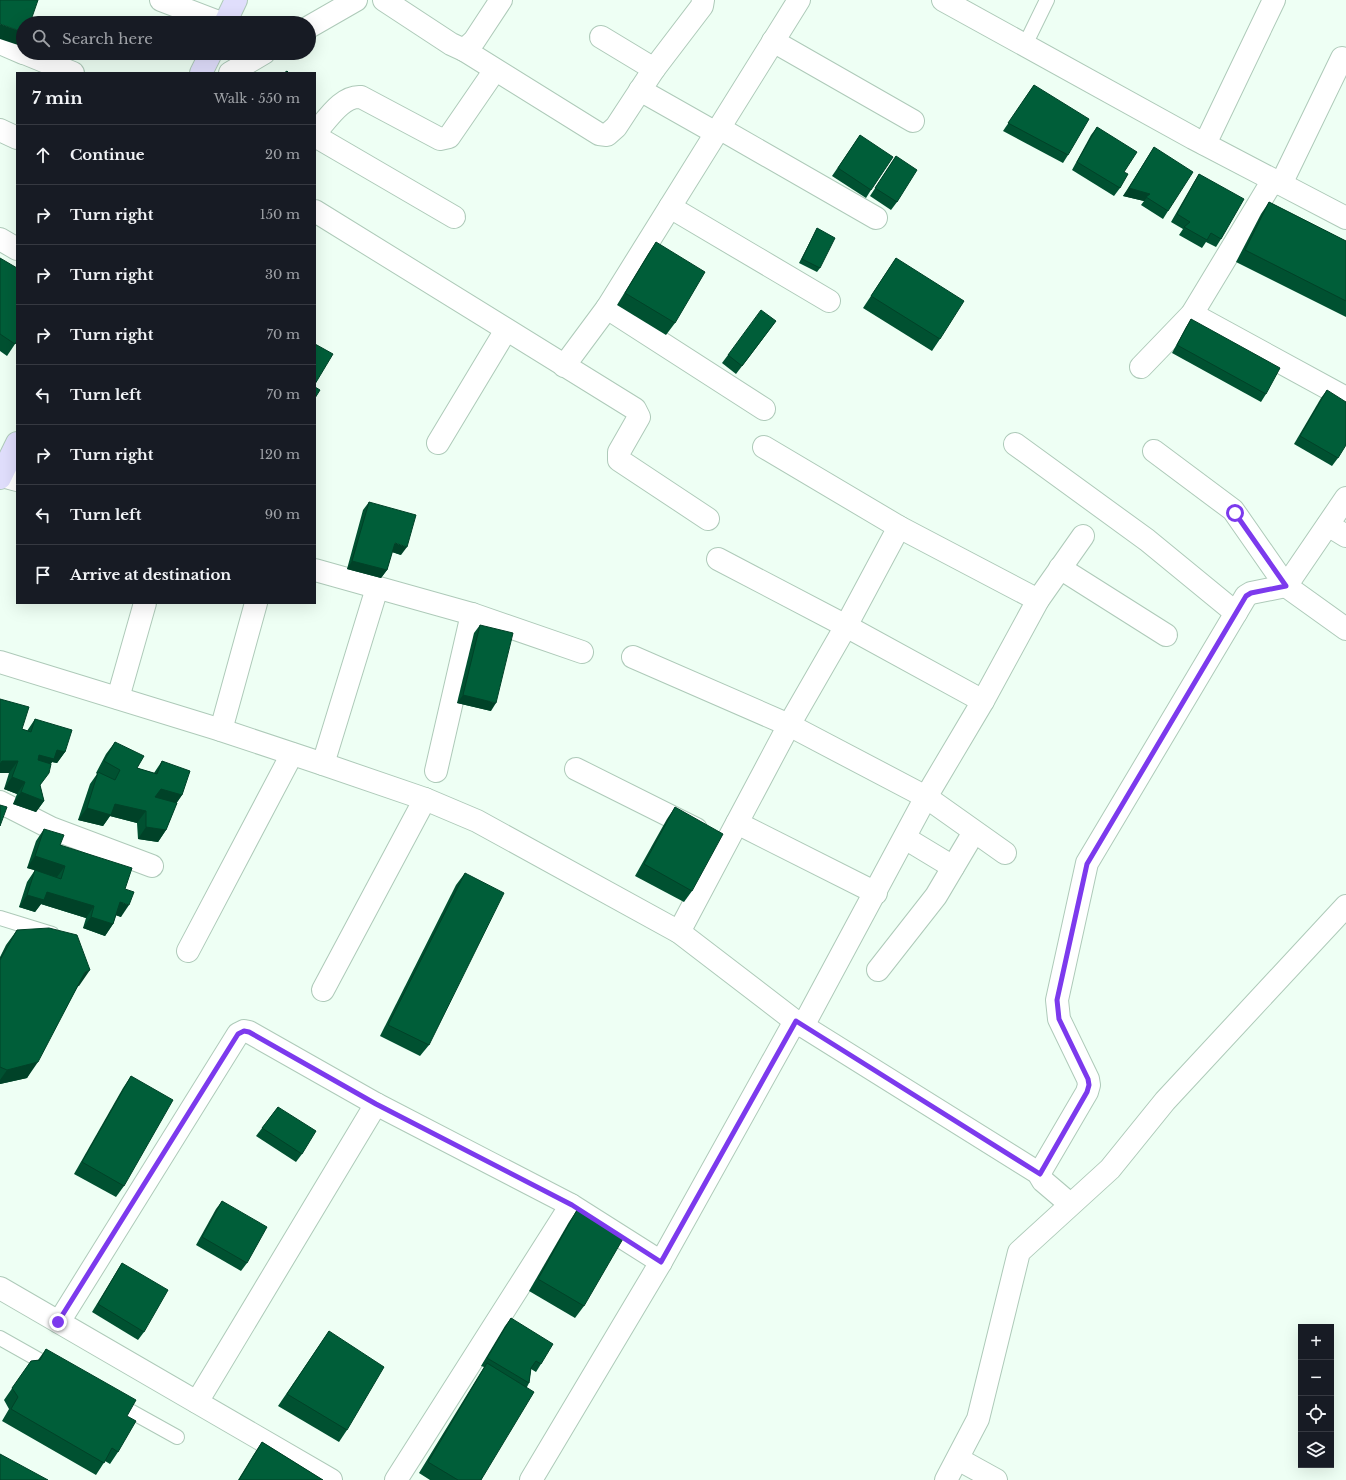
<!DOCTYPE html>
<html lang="en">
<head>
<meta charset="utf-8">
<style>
  body { margin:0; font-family:"Libre Baskerville",serif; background:#20242c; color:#f1f3f6 }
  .controls { position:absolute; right:12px; bottom:12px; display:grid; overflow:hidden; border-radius:0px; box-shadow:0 4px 16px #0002 }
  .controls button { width:36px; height:36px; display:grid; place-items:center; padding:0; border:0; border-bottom:1px solid #363941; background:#171b24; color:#f1f3f6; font:20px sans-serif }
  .stop { position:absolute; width:12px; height:12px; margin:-9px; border:3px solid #7c3aed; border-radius:50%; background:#fff }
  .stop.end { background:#7c3aed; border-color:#fff; box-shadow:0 1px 4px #0008 }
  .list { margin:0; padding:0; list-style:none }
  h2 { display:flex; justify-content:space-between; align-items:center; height:52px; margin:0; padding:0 16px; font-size:17px }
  h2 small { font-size:13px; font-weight:400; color:#9ea1a6 }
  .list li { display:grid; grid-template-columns:26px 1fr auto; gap:12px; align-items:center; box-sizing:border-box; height:60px; padding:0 16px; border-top:1px solid #363941 }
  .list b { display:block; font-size:15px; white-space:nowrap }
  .list em { font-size:13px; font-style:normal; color:#9ea1a6 }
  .icon { flex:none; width:22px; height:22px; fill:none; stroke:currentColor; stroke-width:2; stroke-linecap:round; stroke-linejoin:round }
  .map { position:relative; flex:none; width:1346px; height:1480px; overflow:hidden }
  .search { position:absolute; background:#171b24; box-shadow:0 4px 16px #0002; left:16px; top:16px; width:300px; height:44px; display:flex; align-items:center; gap:10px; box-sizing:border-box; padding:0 14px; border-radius:22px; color:#9ea1a6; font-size:15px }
  .panel { position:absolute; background:#171b24; box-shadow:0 4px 16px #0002; left:16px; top:72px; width:300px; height:532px; border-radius:0px }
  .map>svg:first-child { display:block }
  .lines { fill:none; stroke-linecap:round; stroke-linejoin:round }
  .lane-casing { stroke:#aecab9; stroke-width:16 }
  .street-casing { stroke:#aecab9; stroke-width:24 }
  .secondary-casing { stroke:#aecab9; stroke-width:24 }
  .lane { stroke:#fff; stroke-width:14 }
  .street { stroke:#fff; stroke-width:22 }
  .secondary { stroke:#e0defc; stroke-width:22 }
  .wall { fill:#005131 }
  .shaded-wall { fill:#004228 }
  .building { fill:#005e39; stroke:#004228 }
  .route { stroke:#7c3aed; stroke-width:5 }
</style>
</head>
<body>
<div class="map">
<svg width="1346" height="1480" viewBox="0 0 1346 1480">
  <rect width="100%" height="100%" fill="#eefff4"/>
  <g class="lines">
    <g class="lane-casing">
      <g id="lane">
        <path d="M 1025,45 L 1047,0"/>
        <path d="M 0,918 L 52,934"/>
        <path d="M 0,1338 L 55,1369"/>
        <path d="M 114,1402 L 177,1437"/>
      </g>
    </g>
    <g class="street-casing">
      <g id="street">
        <path d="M 161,0 L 221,23"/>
        <path d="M 384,0 L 451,44 L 464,50 L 474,41 L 501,0"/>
        <path d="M 943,0 L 1193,138 L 1346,218"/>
        <path d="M 309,27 L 356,0"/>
        <path d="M 601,37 L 654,69"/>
        <path d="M 773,41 L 913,121"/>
        <path d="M 0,43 L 23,53"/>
        <path d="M 464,50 L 599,134 L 607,135 L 616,127 L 654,69 L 702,6 L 703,0"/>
        <path d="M 24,53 L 73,73"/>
        <path d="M 230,73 L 264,53"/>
        <path d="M 640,90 L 716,133"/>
        <path d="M 719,128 L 876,218"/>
        <path d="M 0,130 L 17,138"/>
        <path d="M 315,133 C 327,120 342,95 361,97 L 440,139 L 449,137 L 495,70"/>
        <path d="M 315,136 L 454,217"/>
        <path d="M 1205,144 L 1274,0"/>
        <path d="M 1281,184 L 1342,58"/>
        <path d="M 670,207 L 829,301"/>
        <path d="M 315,211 L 635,409 L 639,417 L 619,452 L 619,460 L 708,519"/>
        <path d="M 0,239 L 17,249"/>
        <path d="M 607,308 L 764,409"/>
        <path d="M 1192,314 L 1346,398"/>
        <path d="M 564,366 L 607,308 L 799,0"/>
        <path d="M 1141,367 L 1192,314 L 1273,180"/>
        <path d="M 438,443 L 506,330"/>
        <path d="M 1015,444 L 1147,540 L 1236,613"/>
        <path d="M 764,447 L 899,527 L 1038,600"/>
        <path d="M 1154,451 L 1233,510 L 1286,586 L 1346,629"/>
        <path d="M 2,476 L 17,480"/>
        <path d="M 1328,525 L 1346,536"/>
        <path d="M 718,559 L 846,626 L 983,701"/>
        <path d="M 1060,568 L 1166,635"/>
        <path d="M 315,570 L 472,614 L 582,652"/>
        <path d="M 633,657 L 789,725 L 926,797 L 1005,853"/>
        <path d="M 0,662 L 221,730 L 323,764 L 425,799 L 477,821 L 679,932 L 795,1021 L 1040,1174"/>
        <path d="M 118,698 L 145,603"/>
        <path d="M 221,730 L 256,603"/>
        <path d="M 323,764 L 377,588"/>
        <path d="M 576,769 L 696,829"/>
        <path d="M 436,771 L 472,614"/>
        <path d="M 0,802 L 51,828 L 152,866"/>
        <path d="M 737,823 L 876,893"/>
        <path d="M 905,838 L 953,867"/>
        <path d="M 679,932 L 789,725 L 846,626 L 899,527"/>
        <path d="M 188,951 L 292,754"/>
        <path d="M 878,970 L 936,896 L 974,832"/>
        <path d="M 323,990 L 425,799"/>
        <path d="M 803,1026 L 926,797 L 983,701 L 1038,600 L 1083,536"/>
        <path d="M 1070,1204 L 1043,1181 L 1040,1176 L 1042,1169 L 1087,1092 L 1089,1085 L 1088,1079 L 1059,1019 L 1057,1000 L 1087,863 L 1246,596 L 1251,593 L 1286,586 L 1346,498"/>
        <path d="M 0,1288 L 331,1480"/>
        <path d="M 59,1322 L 238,1034 L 244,1031 L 249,1032 L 376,1104 L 571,1205 L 661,1262"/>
        <path d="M 197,1402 L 376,1104"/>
        <path d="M 958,1459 L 996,1480"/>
        <path d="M 396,1480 L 571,1205"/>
        <path d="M 531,1480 L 661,1262 L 795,1021"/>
        <path d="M 946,1480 L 978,1419 L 1019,1252 L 1110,1169 L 1165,1101 L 1346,906"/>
      </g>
    </g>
    <g class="secondary-casing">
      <g id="secondary">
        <path d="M 225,23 L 236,0"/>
        <path d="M 201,73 L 211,53"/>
        <path d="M 0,478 L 17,443"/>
      </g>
    </g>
    <use href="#lane" class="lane"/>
    <use href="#street" class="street"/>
    <use href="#secondary" class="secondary"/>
  </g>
  <g class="wall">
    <path d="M 1034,85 L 1068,155 L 1063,163 L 1003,131 Z"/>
    <path d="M 1097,127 L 1124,172 L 1120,188 L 1114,196 L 1072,170 L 1091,135 Z"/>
    <path d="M 860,135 L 871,190 L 866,198 L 832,176 Z"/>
    <path d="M 1154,147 L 1168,211 L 1163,219 L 1141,205 L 1144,201 L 1123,196 Z"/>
    <path d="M 896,156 L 897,202 L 891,210 L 870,196 Z"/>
    <path d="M 1199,174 L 1221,239 L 1216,247 L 1206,242 L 1202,248 L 1179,235 L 1183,229 L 1171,222 L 1194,182 Z"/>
    <path d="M 1269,202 L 1346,241 L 1346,317 L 1236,262 L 1261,214 Z"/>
    <path d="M 817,228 L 820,268 L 817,272 L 799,263 L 815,232 Z"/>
    <path d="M 656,242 L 675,323 L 666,335 L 617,305 L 648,254 Z"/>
    <path d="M 0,258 L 17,341 L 7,356 L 0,351 Z"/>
    <path d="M 896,258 L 940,339 L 932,351 L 863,308 Z"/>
    <path d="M 1191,319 L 1266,394 L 1261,402 L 1172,353 L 1186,327 Z"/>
    <path d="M 776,321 L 736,374 L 722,363 L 728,355 Z"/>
    <path d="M 1327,390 L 1338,458 L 1332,466 L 1294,444 L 1321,398 Z"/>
    <path d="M 369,502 L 401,555 L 392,552 L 387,570 L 381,578 L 347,569 L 363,510 Z"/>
    <path d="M 480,625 L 491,711 L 457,703 L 474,633 Z"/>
    <path d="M 0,699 L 22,729 L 27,731 L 35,719 L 65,752 L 57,763 L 52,762 L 40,785 L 44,801 L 36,812 L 13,804 L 17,794 L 4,789 L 9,773 L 0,773 Z"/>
    <path d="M 115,742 L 137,768 L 154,773 L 162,761 L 182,795 L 177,802 L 166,830 L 158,842 L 138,839 L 137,823 L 110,816 L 103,826 L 78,820 L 90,784 L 97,774 L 96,773 L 106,754 Z"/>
    <path d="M 675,807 L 692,891 L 684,902 L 635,876 L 667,819 Z"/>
    <path d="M 44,829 L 60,845 L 125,889 L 121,917 L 116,915 L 113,924 L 105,936 L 83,928 L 86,918 L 41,904 L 35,912 L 19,907 L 27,882 L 35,870 L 27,868 L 36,841 Z"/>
    <path d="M 465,873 L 429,1045 L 420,1056 L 380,1036 L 456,885 Z"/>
    <path d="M 17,930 L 79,986 L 78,986 L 27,1078 L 0,1084 L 0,957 L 6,945 Z"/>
    <path d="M 131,1076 L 124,1186 L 116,1197 L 74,1174 L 123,1088 Z"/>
    <path d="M 278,1107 L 302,1154 L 296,1162 L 256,1136 Z"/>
    <path d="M 222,1201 L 247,1263 L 241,1271 L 196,1245 L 216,1209 Z"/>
    <path d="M 577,1210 L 584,1306 L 575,1318 L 529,1291 L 569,1222 Z"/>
    <path d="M 122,1263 L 144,1332 L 138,1340 L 92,1312 L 117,1271 Z"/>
    <path d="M 511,1318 L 541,1364 L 536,1372 L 531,1369 L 529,1383 L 527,1387 L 481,1480 L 430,1480 L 419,1473 L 479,1375 L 484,1367 L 481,1366 L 505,1326 Z"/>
    <path d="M 329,1331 L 347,1430 L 339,1442 L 278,1406 Z"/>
    <path d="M 46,1349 L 127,1416 L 118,1452 L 110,1464 L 105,1461 L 96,1475 L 2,1421 L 9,1409 L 4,1400 L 31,1361 L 38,1360 Z"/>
    <path d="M 262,1442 L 323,1480 L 238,1480 L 254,1454 Z"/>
  </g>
  <g class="shaded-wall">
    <path d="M 0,24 L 23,32 L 23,37 L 18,45 L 0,39 Z"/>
    <path d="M 1129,188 L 1150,194 L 1144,201 L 1123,196 Z"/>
    <path d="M 395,543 L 407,547 L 401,555 L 389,551 Z"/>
    <path d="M 352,561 L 387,570 L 381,578 L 347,569 Z"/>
    <path d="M 463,695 L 496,703 L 491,711 L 457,703 Z"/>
    <path d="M 57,750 L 65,752 L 57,763 L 52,762 L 46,771 L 31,766 L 39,755 Z"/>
    <path d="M 2,761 L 18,761 L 9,773 L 0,773 L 0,764 Z"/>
    <path d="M 12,777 L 25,782 L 17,794 L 4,789 Z"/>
    <path d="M 161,789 L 182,795 L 174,807 L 155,797 Z"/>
    <path d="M 21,792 L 44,801 L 36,812 L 13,804 Z"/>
    <path d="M 115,804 L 146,811 L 137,823 L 110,816 L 103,826 L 78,820 L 87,808 Z"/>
    <path d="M 146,827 L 166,830 L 158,842 L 138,839 Z"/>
    <path d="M 35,856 L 65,866 L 57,877 L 27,868 Z"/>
    <path d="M 47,892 L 94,906 L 86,918 L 41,904 L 35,912 L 19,907 L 27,895 Z"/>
    <path d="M 120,902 L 129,905 L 121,917 L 112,914 Z"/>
    <path d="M 91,917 L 113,924 L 105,936 L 83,928 Z"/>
    <path d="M 90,970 L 79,986 L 75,987 L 85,972 Z"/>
    <path d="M 38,1062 L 27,1078 L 0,1084 L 0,1080 L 7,1070 Z"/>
  </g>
  <g class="building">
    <path d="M 0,0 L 38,0 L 30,23 L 23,23 L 23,32 L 0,24 Z"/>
    <path d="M 287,71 L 289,73 L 284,73 Z"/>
    <path d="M 1034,85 L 1089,119 L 1068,155 L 1008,123 Z"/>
    <path d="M 1097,127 L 1137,152 L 1124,172 L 1128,174 L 1120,188 L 1077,162 Z"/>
    <path d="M 860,135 L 893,157 L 871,190 L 838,168 Z"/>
    <path d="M 1154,147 L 1193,172 L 1168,211 L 1146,197 L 1150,194 L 1129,188 Z"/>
    <path d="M 896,156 L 917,170 L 897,202 L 875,188 Z"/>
    <path d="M 1199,174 L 1244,199 L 1221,239 L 1211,233 L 1207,240 L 1184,227 L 1190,222 L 1177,214 Z"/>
    <path d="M 1269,202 L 1346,241 L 1346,301 L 1245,250 Z"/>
    <path d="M 817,228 L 835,238 L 820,268 L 802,259 Z"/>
    <path d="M 656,242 L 705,272 L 675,323 L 625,293 Z"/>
    <path d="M 0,258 L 17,268 L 17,341 L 15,344 L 0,334 Z"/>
    <path d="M 896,258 L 964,301 L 940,339 L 871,296 Z"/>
    <path d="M 761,310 L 776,321 L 742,366 L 728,355 Z"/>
    <path d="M 1191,319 L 1280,368 L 1266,394 L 1177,345 Z"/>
    <path d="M 315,344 L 333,354 L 315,384 Z"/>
    <path d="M 315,387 L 320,390 L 315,398 Z"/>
    <path d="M 1327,390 L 1346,402 L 1346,445 L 1338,458 L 1300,436 Z"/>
    <path d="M 369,502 L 416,515 L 407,547 L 395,543 L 387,570 L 352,561 Z"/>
    <path d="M 480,625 L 513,633 L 496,703 L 463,695 Z"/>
    <path d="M 0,699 L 29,707 L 22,729 L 31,732 L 35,719 L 72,730 L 65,752 L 57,750 L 54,759 L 39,755 L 38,760 L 51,764 L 49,773 L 40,785 L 44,801 L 21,792 L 25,782 L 12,777 L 18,761 L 2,761 L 0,764 Z"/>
    <path d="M 115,742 L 144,756 L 137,768 L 157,774 L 162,761 L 190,771 L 182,795 L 161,789 L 155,797 L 177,803 L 166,830 L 146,827 L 146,811 L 115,804 L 111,815 L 87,808 L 98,772 L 115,780 L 120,770 L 104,761 Z"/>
    <path d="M 0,805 L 7,807 L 0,826 Z"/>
    <path d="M 675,807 L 723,834 L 692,891 L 644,864 Z"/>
    <path d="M 44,829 L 64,835 L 60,845 L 132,868 L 125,889 L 134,892 L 129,905 L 120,902 L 113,924 L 91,917 L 94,906 L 47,892 L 44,900 L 27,895 L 35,870 L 61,879 L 65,866 L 35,856 Z"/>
    <path d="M 465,873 L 504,893 L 429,1045 L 388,1025 Z"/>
    <path d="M 49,928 L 77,935 L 90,970 L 85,972 L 38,1062 L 7,1070 L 0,1067 L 0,960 L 17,930 Z"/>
    <path d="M 131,1076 L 173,1100 L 124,1186 L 82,1162 Z"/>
    <path d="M 278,1107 L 316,1131 L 302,1154 L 262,1128 Z"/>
    <path d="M 222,1201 L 267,1227 L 247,1263 L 202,1237 Z"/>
    <path d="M 577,1210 L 624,1237 L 584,1306 L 538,1279 Z"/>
    <path d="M 122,1263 L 168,1290 L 144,1332 L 98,1304 Z"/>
    <path d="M 511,1318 L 553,1344 L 541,1364 L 536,1361 L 531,1368 L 529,1383 L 487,1358 Z"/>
    <path d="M 329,1331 L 384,1367 L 347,1430 L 287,1394 Z"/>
    <path d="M 46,1349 L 136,1400 L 127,1416 L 136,1421 L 118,1452 L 112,1448 L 104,1463 L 11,1409 L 18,1397 L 12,1388 L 31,1361 L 40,1360 Z"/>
    <path d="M 487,1363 L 534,1392 L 481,1480 L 458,1480 L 428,1462 Z"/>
    <path d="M 262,1442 L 323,1480 L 239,1480 Z"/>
    <path d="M 0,1454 L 48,1480 L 0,1480 Z"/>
  </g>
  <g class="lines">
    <path class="route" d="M 58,1322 L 238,1034 L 244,1031 L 249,1032 L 376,1104 L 572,1205 L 661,1262 L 796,1021 L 1040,1174 L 1087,1092 L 1089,1085 L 1088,1079 L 1059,1019 L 1057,1000 L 1087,864 L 1246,596 L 1251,593 L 1286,586 L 1235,513"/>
  </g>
</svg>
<div class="controls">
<button>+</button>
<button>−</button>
<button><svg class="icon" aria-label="locate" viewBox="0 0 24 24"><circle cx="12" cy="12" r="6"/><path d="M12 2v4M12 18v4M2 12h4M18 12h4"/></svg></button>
<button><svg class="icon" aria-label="layers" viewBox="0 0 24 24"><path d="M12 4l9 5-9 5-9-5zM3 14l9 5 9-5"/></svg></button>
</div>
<div class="stop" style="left:1235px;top:513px"></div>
<div class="stop end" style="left:58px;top:1322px"></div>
<div class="search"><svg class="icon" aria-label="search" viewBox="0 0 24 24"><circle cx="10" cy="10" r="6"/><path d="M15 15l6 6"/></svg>Search here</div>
<section class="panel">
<h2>7 min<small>Walk · 550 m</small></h2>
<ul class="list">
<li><svg class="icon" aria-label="ahead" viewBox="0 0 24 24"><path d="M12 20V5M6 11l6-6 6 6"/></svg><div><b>Continue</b></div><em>20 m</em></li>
<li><svg class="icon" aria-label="right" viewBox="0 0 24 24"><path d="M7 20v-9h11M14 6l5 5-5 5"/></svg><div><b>Turn right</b></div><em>150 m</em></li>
<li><svg class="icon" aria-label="right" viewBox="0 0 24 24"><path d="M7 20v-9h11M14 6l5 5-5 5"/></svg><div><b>Turn right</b></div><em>30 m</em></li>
<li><svg class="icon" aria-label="right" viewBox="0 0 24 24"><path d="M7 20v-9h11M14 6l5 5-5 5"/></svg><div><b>Turn right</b></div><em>70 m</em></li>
<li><svg class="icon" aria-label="left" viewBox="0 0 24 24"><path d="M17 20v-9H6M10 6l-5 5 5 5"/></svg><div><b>Turn left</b></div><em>70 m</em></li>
<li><svg class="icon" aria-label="right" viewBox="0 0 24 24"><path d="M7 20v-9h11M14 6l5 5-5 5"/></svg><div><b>Turn right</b></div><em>120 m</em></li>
<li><svg class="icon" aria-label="left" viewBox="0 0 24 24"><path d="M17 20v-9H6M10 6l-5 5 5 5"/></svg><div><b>Turn left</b></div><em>90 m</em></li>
<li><svg class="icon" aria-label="arrive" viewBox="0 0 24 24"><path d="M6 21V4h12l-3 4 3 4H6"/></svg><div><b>Arrive at destination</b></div></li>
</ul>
</section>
</div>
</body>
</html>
